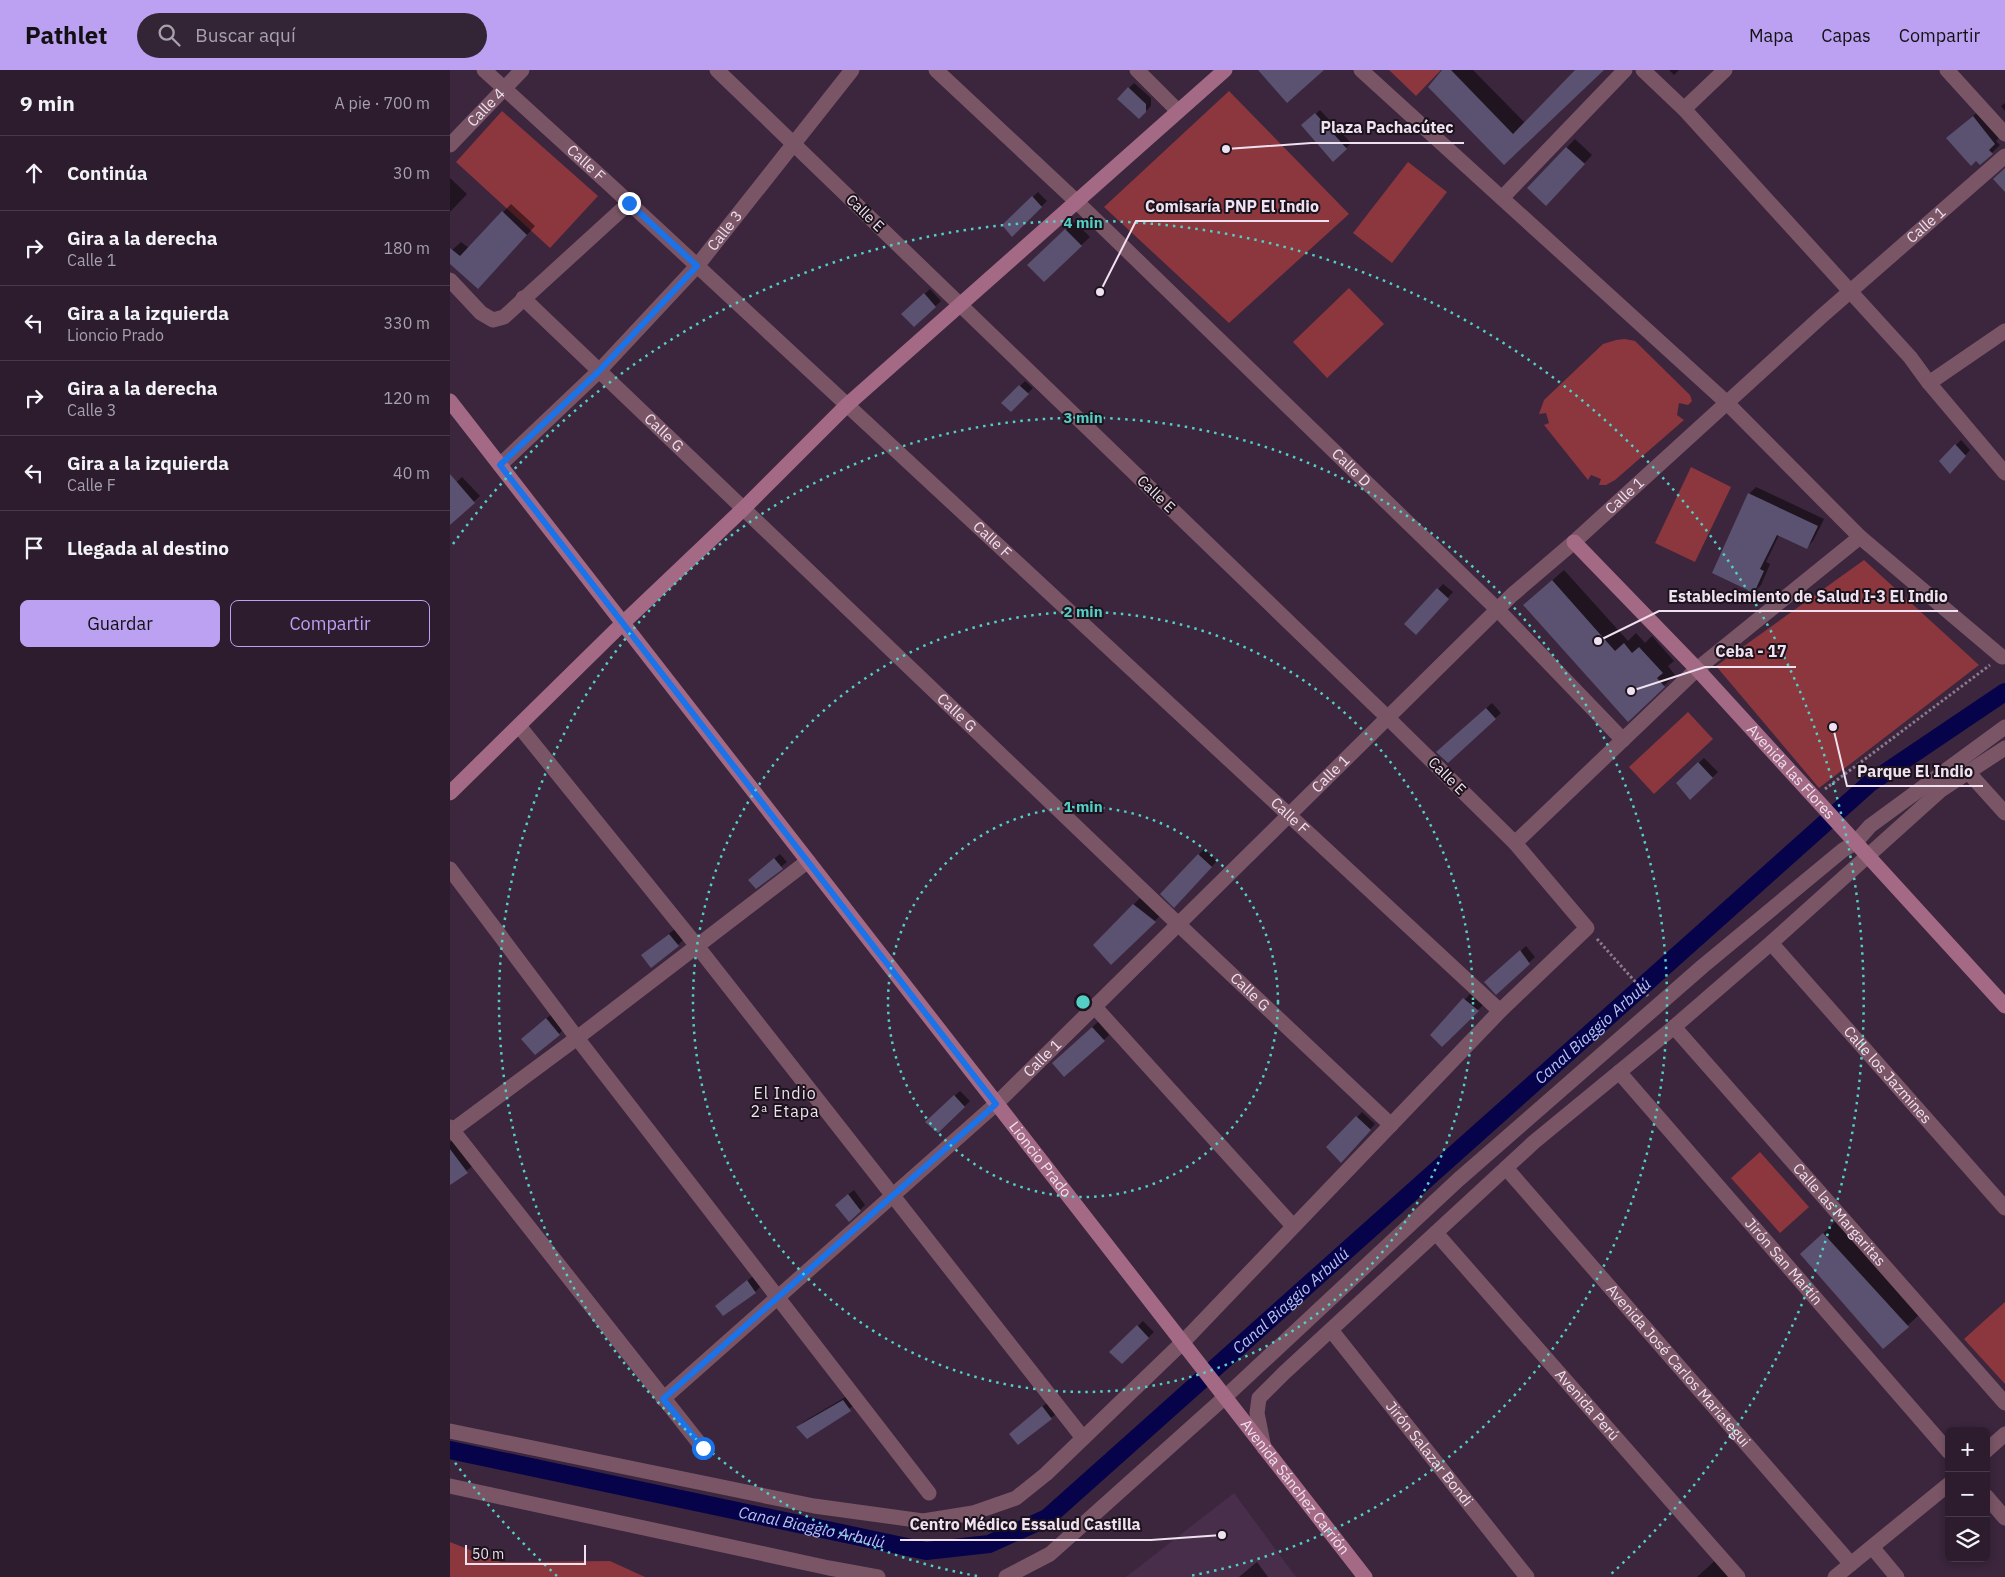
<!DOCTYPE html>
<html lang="es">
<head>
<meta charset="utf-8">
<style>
  body { margin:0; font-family:"IBM Plex Sans",sans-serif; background:#342536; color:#f1f3f6 }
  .controls { position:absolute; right:15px; bottom:15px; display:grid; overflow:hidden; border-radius:8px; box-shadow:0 2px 8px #0003 }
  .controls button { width:45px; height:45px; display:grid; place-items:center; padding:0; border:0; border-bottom:1px solid #483a4a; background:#2c1c2e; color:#f1f3f6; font:25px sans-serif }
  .scale { position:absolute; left:15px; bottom:12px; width:121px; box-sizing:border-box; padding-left:5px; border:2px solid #efe1f0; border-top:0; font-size:14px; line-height:18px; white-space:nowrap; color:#efe1f0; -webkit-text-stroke:4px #1c131d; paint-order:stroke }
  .stop { position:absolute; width:15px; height:15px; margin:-11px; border:4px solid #1a73e8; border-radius:50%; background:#fff }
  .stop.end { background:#1a73e8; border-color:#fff; box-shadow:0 1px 5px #0008 }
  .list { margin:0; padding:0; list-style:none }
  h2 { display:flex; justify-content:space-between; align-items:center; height:65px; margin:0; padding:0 20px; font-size:21px }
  h2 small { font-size:16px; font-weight:400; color:#a6a1aa }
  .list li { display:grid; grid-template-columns:32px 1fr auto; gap:15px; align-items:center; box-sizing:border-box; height:75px; padding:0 20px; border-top:1px solid #483a4a }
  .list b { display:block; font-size:19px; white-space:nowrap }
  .list p { margin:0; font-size:16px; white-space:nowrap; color:#a6a1aa }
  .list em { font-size:16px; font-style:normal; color:#a6a1aa }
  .actions { display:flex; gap:10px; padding:15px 20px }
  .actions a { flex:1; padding:11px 0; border:1px solid #bca0f2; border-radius:8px; text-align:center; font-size:18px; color:#bca0f2 }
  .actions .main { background:#bca0f2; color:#111 }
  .icon { flex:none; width:28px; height:28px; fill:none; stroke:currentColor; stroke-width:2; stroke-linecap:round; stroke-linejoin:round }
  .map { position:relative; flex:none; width:1555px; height:1507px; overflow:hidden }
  header { display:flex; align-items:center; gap:30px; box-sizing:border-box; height:70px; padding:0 25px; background:#bca0f2; color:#111 }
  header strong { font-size:24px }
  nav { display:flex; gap:28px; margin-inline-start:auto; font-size:18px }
  .search { width:350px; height:45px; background:#342536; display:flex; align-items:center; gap:12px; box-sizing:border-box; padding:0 18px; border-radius:28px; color:#a6a1aa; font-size:19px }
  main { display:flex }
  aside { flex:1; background:#2c1c2e }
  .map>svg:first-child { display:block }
  .built { fill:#482e4b }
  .green { fill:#8c363e }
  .shadow { fill:#0007 }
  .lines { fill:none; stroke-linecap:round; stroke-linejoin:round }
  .canal { stroke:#06034a; stroke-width:18 }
  .building { fill:#5a5270 }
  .path { stroke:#8c7a8d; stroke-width:3; stroke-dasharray:2.5 2.5; stroke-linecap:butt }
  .street { stroke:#7a5566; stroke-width:15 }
  .secondary { stroke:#a46a85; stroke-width:15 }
  .route { stroke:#1a73e8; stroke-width:6 }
  .ring { fill:none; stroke:#55cec5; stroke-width:2.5; stroke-dasharray:2.5 5 }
  .labels { text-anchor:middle; stroke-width:4; stroke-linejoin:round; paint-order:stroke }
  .street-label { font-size:15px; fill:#efe1f0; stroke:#1c131d }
  .water-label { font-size:16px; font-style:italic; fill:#b6c4ee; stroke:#1c131d }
  .neighbourhood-label { font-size:16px; letter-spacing:1px; fill:#efe1f0; stroke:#1c131d }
  .centre { fill:#55cec5; stroke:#1c131d; stroke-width:2.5 }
  .ring-label { font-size:15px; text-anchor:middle; font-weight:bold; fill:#55cec5; stroke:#1c131d; stroke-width:4; stroke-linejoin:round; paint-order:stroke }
  .leader { fill:none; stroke:#efe1f0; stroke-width:2 }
  .callout-dot { fill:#efe1f0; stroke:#1c131d; stroke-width:2 }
  .callout-label { font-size:16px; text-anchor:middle; font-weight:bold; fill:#efe1f0; stroke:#1c131d; stroke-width:4; stroke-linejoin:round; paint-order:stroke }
</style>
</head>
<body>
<header>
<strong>Pathlet</strong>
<div class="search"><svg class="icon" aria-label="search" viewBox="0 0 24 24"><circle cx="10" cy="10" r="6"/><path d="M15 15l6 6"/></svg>Buscar aquí</div>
<nav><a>Mapa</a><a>Capas</a><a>Compartir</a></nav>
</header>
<main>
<aside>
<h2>9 min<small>A pie · 700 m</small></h2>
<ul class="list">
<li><svg class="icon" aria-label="ahead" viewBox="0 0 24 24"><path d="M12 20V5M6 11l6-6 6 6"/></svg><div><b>Continúa</b></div><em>30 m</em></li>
<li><svg class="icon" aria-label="right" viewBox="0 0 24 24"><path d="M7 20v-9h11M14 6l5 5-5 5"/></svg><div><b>Gira a la derecha</b><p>Calle 1</p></div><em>180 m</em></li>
<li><svg class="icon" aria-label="left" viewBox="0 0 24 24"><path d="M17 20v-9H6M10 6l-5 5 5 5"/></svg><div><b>Gira a la izquierda</b><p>Lioncio Prado</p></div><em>330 m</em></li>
<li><svg class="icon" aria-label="right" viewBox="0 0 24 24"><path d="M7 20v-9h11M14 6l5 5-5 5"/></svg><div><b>Gira a la derecha</b><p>Calle 3</p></div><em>120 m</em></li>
<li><svg class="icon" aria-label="left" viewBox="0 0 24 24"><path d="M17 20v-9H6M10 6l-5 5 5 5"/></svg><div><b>Gira a la izquierda</b><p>Calle F</p></div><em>40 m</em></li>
<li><svg class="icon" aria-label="arrive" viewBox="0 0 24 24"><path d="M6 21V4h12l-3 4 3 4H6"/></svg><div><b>Llegada al destino</b></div></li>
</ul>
<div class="actions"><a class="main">Guardar</a><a>Compartir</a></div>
</aside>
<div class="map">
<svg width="1555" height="1507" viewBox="0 0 1555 1507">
  <rect width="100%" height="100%" fill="#3b263d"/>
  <path class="built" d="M 784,1423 L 846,1507 L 676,1507 Z"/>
  <g class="green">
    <path d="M 939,0 L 991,0 L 966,26 Z"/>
    <path d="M 779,21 L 899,144 L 779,253 L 654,137 Z"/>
    <path d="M 52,41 L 148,126 L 100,178 L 6,92 Z"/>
    <path d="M 958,92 L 997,122 L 942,193 L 903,163 Z"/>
    <path d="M 899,218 L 934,254 L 877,308 L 843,272 Z"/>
    <path d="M 1175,269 L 1185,271 L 1240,325 L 1242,331 L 1238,335 L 1229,333 L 1227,345 L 1234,350 L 1165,410 L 1156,415 L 1149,415 L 1151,409 L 1141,405 L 1138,410 L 1094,355 L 1099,353 L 1096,343 L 1089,344 L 1094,330 L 1153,274 L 1166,270 Z"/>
    <path d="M 1241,397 L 1281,417 L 1245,492 L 1205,473 Z"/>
    <path d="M 1414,490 L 1529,595 L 1369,718 L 1266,596 Z"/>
    <path d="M 1238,642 L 1263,669 L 1204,724 L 1179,697 Z"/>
    <path d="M 1310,1082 L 1359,1137 L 1330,1163 L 1281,1108 Z"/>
    <path d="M 1555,1232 L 1555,1314 L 1514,1269 Z"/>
    <path d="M 0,1472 L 51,1492 L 160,1491 L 195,1507 L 0,1507 Z"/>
  </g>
  <g class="shadow">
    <path d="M 993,0 L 1023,0 L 1075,53 L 1127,0 L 1152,0 L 1054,93 Z"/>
    <path d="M 1219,0 L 1229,0 L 1224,5 Z"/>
    <path d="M 684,13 L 701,28 L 701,36 L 689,48 L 679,18 Z"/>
    <path d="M 1555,33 L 1555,41 L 1551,36 Z"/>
    <path d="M 1532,38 L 1553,64 L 1546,71 L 1550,75 L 1542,83 L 1498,68 Z"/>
    <path d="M 870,40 L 901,73 L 884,90 L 858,51 Z"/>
    <path d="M 1125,69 L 1142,85 L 1104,126 L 1078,118 Z"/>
    <path d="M 0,108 L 17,124 L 0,142 Z"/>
    <path d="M 588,122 L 597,131 L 562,165 L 554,155 Z"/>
    <path d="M 61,134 L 85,156 L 36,209 L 0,193 L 0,182 L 11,172 L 19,178 Z"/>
    <path d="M 625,152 L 640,167 L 594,210 L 587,187 Z"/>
    <path d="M 480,219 L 491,231 L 464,256 L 453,244 Z"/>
    <path d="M 575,311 L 583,318 L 561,340 L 553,333 Z"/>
    <path d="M 1511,370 L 1520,380 L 1505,397 L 1490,391 Z"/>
    <path d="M 12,407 L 30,426 L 0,453 L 0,418 Z"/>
    <path d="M 1306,417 L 1374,449 L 1363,471 L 1356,478 L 1329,465 L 1316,492 L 1320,494 L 1311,515 L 1304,522 L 1264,503 L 1300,423 Z"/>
    <path d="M 1114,500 L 1178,571 L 1186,563 L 1195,573 L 1202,566 L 1224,591 L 1218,596 L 1225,605 L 1178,650 L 1087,524 Z"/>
    <path d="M 993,514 L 1003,522 L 971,558 L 956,554 Z"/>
    <path d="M 1042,633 L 1051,643 L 998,692 L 993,677 Z"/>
    <path d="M 1254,688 L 1268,702 L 1240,728 L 1227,713 Z"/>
    <path d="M 754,779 L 767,791 L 724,836 L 712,824 Z"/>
    <path d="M 330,784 L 337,792 L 306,817 L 305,805 Z"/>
    <path d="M 692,826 L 713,843 L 661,893 L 645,875 Z"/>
    <path d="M 225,859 L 233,870 L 228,875 L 198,880 Z"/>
    <path d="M 1076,876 L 1085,887 L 1046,923 L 1041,907 Z"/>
    <path d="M 1020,924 L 1033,935 L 992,975 L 982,965 Z"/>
    <path d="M 102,944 L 114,958 L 109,964 L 78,963 Z"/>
    <path d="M 648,952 L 659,965 L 654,970 L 609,987 Z"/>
    <path d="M 510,1021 L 520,1031 L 488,1061 L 482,1046 Z"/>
    <path d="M 912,1042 L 925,1054 L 896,1086 L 878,1077 Z"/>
    <path d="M 6,1067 L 25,1094 L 0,1114 L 0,1072 Z"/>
    <path d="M 404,1120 L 415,1135 L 410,1140 L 392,1129 Z"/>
    <path d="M 1385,1152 L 1470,1244 L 1433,1278 L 1363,1173 Z"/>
    <path d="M 303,1206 L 310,1217 L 305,1222 L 273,1231 Z"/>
    <path d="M 693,1251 L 704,1262 L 672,1293 L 661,1282 Z"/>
    <path d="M 399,1325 L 406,1334 L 357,1368 L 348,1357 L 353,1352 Z"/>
    <path d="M 598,1332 L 607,1343 L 569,1374 L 566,1359 Z"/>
    <path d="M 1268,1488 L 1286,1507 L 1247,1507 Z"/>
    <path d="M 807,1492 L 818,1507 L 789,1507 L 796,1501 Z"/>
  </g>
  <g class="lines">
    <path class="canal" id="s1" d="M 0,1380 L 476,1481 L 539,1474 L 597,1448 L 1420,713 L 1555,622"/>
  </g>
  <g class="building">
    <path d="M 808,0 L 874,0 L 837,33 Z"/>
    <path d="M 992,0 L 1001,0 L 1063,64 L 1125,0 L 1154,0 L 1054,95 L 978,17 Z"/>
    <path d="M 678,17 L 696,34 L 696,42 L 689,49 L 667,29 Z"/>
    <path d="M 865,43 L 897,79 L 883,92 L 851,55 Z"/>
    <path d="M 1523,46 L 1545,74 L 1539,80 L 1543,84 L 1530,95 L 1526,91 L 1521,96 L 1496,68 Z"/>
    <path d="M 1116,77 L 1135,94 L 1096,136 L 1077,118 Z"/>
    <path d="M 1555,98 L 1555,122 L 1543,109 Z"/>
    <path d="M 582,126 L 592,137 L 562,167 L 552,155 Z"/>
    <path d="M 52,141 L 77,165 L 28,219 L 0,194 L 0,178 L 10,186 Z"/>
    <path d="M 615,159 L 632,176 L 594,212 L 577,195 Z"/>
    <path d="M 474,223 L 486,237 L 464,257 L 451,244 Z"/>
    <path d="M 569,315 L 579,324 L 561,342 L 551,333 Z"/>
    <path d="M 1505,374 L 1516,386 L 1500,404 L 1489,391 Z"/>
    <path d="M 0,404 L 25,433 L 0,455 Z"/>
    <path d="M 1298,423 L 1368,456 L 1357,479 L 1327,465 L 1310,499 L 1314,501 L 1304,523 L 1262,503 Z"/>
    <path d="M 1102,510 L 1165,581 L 1174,573 L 1182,583 L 1189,577 L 1213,603 L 1207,608 L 1215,617 L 1178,652 L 1073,535 Z"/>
    <path d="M 987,518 L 999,529 L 966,565 L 954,554 Z"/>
    <path d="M 1036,638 L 1046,649 L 998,693 L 986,682 Z"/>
    <path d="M 1248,692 L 1263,708 L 1240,730 L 1226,713 Z"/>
    <path d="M 748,784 L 762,797 L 724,838 L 710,824 Z"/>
    <path d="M 324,788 L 333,799 L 306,819 L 298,810 Z"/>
    <path d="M 683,834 L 706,852 L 661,895 L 643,875 Z"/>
    <path d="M 219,864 L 229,876 L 201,898 L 191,885 Z"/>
    <path d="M 1070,880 L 1080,894 L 1046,925 L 1034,912 Z"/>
    <path d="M 1013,928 L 1029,941 L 992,977 L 980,965 Z"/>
    <path d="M 96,948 L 110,965 L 85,985 L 71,969 Z"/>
    <path d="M 642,957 L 655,971 L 614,1007 L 602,993 Z"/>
    <path d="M 504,1025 L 515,1037 L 488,1063 L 475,1052 Z"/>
    <path d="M 906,1046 L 921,1060 L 891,1093 L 876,1077 Z"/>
    <path d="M 0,1079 L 18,1103 L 0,1115 Z"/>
    <path d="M 398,1124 L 411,1141 L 399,1152 L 385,1135 Z"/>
    <path d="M 1373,1163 L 1459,1257 L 1433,1279 L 1350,1184 Z"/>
    <path d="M 297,1210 L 306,1223 L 273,1246 L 265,1236 Z"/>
    <path d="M 687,1255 L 699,1268 L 672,1294 L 659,1282 Z"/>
    <path d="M 393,1330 L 401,1341 L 357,1369 L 346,1357 Z"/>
    <path d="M 592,1336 L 602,1349 L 568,1375 L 559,1364 Z"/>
  </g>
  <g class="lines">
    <g class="path">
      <path d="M 1375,719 L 1540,595"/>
      <path d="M 1147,869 L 1198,926"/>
    </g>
    <g class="street">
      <path id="s2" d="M 34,0 L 159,114 L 1050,941"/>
      <path id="s3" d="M 486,0 L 626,131 L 1047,539 L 1173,670"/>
      <path d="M 687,0 L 728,41"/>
      <path d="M 911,0 L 1276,332 L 1410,467 L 1552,587"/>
      <path d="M 1193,0 L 1234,39 L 1460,287 L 1479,313 L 1555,403"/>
      <path d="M 1497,0 L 1555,64"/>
      <path d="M 1234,39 L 1275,0"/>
      <path id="s4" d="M 0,75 L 72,0"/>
      <path d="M 1052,128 L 1175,0"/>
      <path d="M 0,210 L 31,243 L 43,250 L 54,247 L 179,133"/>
      <path id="s5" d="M 73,228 L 728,854 L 941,1055"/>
      <path d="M 1479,313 L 1555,261"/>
      <path id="s6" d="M 50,395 L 149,301 L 247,196 L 402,0"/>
      <path d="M 69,656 L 247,876 L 633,1368"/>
      <path d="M 1518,702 L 1555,743"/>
      <path d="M 1065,773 L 1247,599 L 1410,467"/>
      <path d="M 0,799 L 127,968 L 479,1423"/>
      <path id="s7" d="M 1321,873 L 1555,1138"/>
      <path d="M 644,936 L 843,1156"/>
      <path id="s8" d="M 1224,957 L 1555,1333"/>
      <path id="s9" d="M 1169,1002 L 1499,1382"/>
      <path d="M 0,1057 L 253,1378"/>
      <path d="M 0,1062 L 127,968 L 358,791"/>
      <path id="s10" d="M 1056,1098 L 1401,1494"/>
      <path id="s11" d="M 986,1163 L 1288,1507"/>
      <path id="s12" d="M 881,1260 L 1077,1507"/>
      <path id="s13" d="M 213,1329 L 546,1034 L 1062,525 L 1124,472 L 1372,246 L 1555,86"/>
      <path d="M 0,1361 L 364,1436 L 473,1451 L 523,1443 L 566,1428 L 596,1404 L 732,1273 L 1050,941 L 1137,858 L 1065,773 L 937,647 L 267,0"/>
      <path d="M 814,1378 L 807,1343 L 809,1328 L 834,1303 L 1084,1072 L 1224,957 L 1321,873 L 1491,720 L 1555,678"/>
      <path d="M 1536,1381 L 1555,1364"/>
      <path d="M 0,1416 L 379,1498 L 428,1507"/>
      <path d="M 1536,1426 L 1555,1448"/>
      <path d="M 1422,1477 L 1447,1507"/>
      <path d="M 556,1507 L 600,1484 L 774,1328 L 1008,1110 L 1253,896 L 1393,780 L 1405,773 L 1420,756 L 1555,657"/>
      <path d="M 1385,1507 L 1499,1414"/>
    </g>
    <g class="secondary">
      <path id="s14" d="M 0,331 L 915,1507"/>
      <path id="s15" d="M 1124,472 L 1247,599 L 1555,936"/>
      <path d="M 0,723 L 173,553 L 293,439 L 397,335 L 775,0"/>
    </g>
  </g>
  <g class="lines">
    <path class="route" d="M 179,133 L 247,196 L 149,301 L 50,395 L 546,1034 L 213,1329 L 253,1378"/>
  </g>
  <g class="ring">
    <circle cx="633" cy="932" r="195"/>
    <circle cx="633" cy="932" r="390"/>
    <path d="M527 1506A584 584 0 1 1 739 1506"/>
    <path d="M107 1506A779 779 0 0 1 3 1390M3 474A779 779 0 1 1 1159 1506"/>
  </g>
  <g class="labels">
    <g class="street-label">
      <text dy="5" stroke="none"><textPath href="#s4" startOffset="52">Calle 4</textPath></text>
      <text dy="5" stroke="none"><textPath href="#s2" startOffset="138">Calle F</textPath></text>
      <text transform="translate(415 143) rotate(44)" y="5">Calle E</text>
      <text dy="5" stroke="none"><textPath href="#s13" startOffset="1725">Calle 1</textPath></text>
      <text dy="5" stroke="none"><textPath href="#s6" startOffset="325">Calle 3</textPath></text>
      <text dy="5" stroke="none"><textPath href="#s5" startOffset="195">Calle G</textPath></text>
      <text dy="5" stroke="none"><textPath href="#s3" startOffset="575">Calle D</textPath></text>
      <text transform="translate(706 424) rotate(44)" y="5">Calle E</text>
      <text dy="5" stroke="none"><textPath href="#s13" startOffset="1320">Calle 1</textPath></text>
      <text dy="5" stroke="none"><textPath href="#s2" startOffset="692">Calle F</textPath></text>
      <text dy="5" stroke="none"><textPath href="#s5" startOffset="600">Calle G</textPath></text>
      <text dy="5" stroke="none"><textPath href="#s15" startOffset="316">Avenida las Flores</textPath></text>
      <text dy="5" stroke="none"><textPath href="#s13" startOffset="915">Calle 1</textPath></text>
      <text transform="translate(997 706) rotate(45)" y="5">Calle E</text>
      <text dy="5" stroke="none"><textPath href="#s2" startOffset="1098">Calle F</textPath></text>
      <text dy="5" stroke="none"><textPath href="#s5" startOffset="1005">Calle G</textPath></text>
      <text dy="5" stroke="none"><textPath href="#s13" startOffset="510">Calle 1</textPath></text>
      <text dy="5" stroke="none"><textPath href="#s7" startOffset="176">Calle los Jazmines</textPath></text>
      <text dy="5" stroke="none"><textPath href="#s14" startOffset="961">Lioncio Prado</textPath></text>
      <text dy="5" stroke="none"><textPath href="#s8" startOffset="250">Calle las Margaritas</textPath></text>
      <text dy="5" stroke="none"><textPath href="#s9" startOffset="251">Jirón San Martín</textPath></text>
      <text dy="5" stroke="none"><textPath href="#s10" startOffset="262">Avenida José Carlos Mariategui</textPath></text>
      <text dy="5" stroke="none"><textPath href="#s11" startOffset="229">Avenida Perú</textPath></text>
      <text dy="5" stroke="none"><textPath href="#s12" startOffset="158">Jirón Salazar Bondi</textPath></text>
      <text dy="5" stroke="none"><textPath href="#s14" startOffset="1376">Avenida Sánchez Carrión</textPath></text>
    </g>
    <g class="water-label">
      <text dy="6" stroke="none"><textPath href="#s1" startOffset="1345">Canal Biaggio Arbulú</textPath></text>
      <text dy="6" stroke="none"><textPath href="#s1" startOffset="940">Canal Biaggio Arbulú</textPath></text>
      <text dy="6" stroke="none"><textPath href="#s1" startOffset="370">Canal Biaggio Arbulú</textPath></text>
    </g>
    <g class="neighbourhood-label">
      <text x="335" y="1029">El Indio<tspan x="335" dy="18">2ª Etapa</tspan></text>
    </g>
  </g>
  <circle cx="633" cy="932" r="8" class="centre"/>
  <g class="ring-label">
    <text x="633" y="158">4 min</text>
    <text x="633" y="353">3 min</text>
    <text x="633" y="547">2 min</text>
    <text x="633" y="742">1 min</text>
  </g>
  <path class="leader" d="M776 79L861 73H1014M650 222L686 151H879M1148 571L1209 541H1508M1181 621L1255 597H1346M1383 657L1397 716H1533M772 1465L701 1470H450"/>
  <g class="callout-dot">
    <circle cx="776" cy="79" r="5"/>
    <circle cx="650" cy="222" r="5"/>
    <circle cx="1148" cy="571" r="5"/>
    <circle cx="1181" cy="621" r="5"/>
    <circle cx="1383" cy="657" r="5"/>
    <circle cx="772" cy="1465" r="5"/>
  </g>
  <g class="callout-label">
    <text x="937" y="63">Plaza Pachacútec</text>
    <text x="782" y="142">Comisaría PNP El Indio</text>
    <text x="1358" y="532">Establecimiento de Salud I-3 El Indio</text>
    <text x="1301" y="587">Ceba - 17</text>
    <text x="1465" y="707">Parque El Indio</text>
    <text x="575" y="1460">Centro Médico Essalud Castilla</text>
  </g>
</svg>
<div class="controls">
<button>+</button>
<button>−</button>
<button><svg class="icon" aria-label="layers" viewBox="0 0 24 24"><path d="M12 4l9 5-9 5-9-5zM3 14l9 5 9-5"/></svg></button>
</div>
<div class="scale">50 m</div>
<div class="stop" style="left:253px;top:1378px"></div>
<div class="stop end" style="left:179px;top:133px"></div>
</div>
</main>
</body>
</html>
